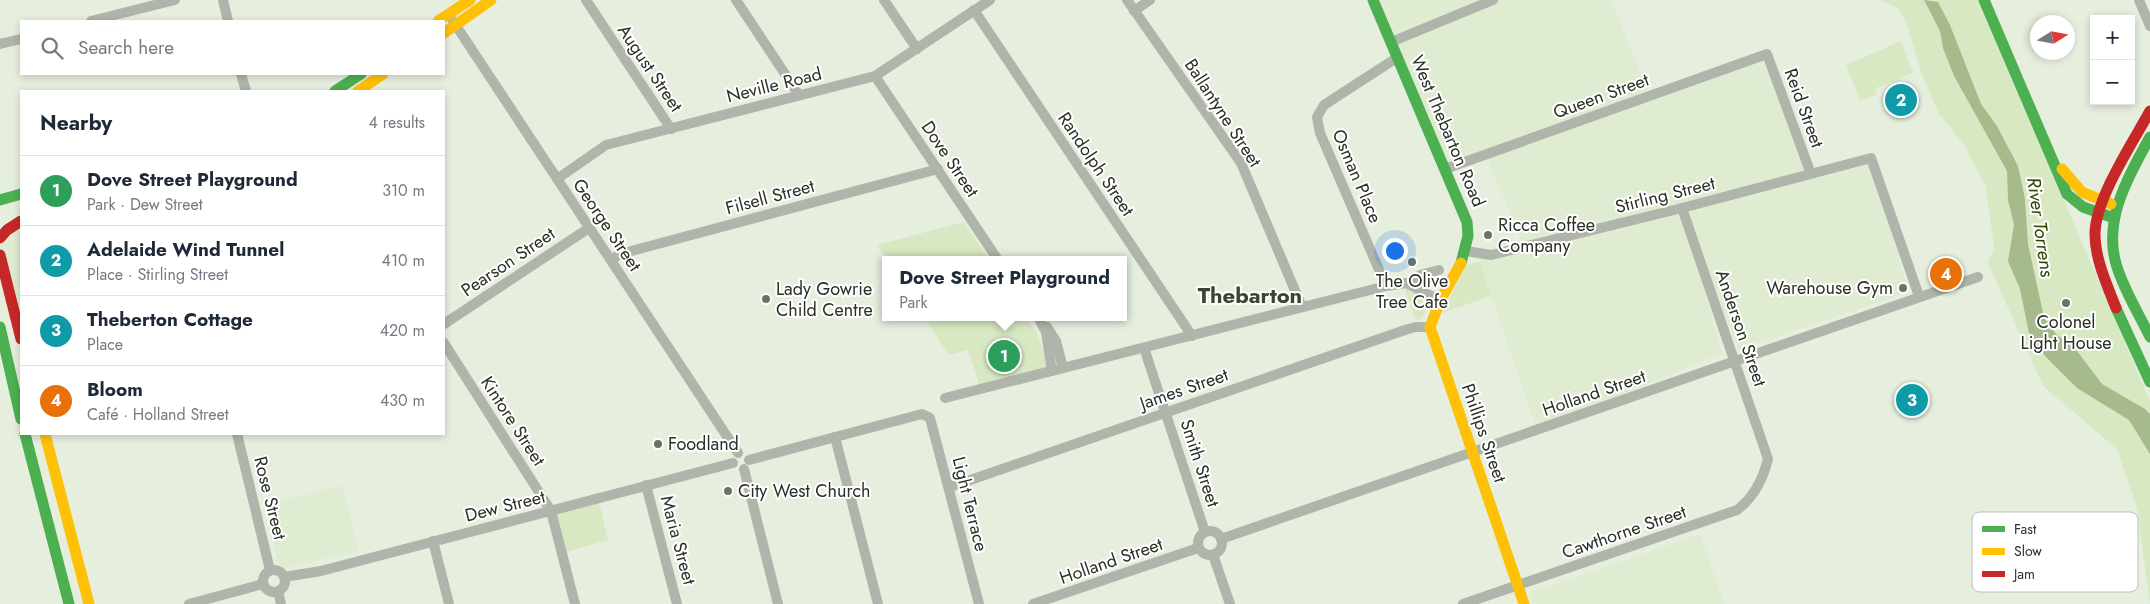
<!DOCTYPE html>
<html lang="en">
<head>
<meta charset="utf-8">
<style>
  body { margin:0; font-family:Jost,sans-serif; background:#f6f6f7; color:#1f2937 }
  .controls { position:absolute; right:15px; top:15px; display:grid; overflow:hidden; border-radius:0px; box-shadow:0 2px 8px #0003 }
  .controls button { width:45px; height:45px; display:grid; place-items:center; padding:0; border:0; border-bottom:1px solid #e0e1e3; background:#fff; color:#1f2937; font:25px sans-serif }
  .compass { position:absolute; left:2030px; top:15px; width:45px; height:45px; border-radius:50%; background:#fff; box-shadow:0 2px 8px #0003; rotate:79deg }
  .you { position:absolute; left:1394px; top:250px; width:18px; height:18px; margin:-12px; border:4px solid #fff; border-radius:50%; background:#1a73e8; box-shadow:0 0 0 8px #1a73e833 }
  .badge { display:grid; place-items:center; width:32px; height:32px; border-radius:50%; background:#6c7266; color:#fff; font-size:16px; font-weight:700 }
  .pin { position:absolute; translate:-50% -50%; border:2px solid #fff; box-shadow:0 1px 5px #0006 }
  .popup { position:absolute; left:882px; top:256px; width:245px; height:65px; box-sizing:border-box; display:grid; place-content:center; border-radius:0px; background:#fff; filter:drop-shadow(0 1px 4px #0005); font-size:16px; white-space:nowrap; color:#747a83 }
  .popup b { font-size:19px; color:#1f2937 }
  .popup::after { content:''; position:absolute; left:50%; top:100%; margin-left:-10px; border:10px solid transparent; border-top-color:#fff }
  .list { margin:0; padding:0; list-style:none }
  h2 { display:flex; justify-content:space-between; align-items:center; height:65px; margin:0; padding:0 20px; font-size:21px }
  h2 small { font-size:16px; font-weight:400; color:#747a83 }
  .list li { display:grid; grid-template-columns:32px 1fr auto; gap:15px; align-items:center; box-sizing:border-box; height:70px; padding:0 20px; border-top:1px solid #e0e1e3 }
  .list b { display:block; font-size:19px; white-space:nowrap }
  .list p { margin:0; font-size:16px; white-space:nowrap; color:#747a83 }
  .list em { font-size:16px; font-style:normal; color:#747a83 }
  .icon { flex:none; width:28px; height:28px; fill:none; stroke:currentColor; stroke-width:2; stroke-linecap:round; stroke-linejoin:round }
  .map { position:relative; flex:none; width:2150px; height:604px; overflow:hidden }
  .search { position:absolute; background:#fff; box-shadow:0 2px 8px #0003; left:20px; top:20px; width:425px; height:55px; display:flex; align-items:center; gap:12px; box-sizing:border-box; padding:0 18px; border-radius:0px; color:#747a83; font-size:19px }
  .panel { position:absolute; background:#fff; box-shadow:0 2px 8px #0003; left:20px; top:90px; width:425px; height:345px; border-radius:0px }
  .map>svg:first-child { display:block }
  .built { fill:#dfecd2 }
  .green { fill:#d7e8c2 }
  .water { fill:#a6ba8c }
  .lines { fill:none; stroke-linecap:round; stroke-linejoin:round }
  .street { stroke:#b0b5ab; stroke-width:10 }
  .fast { stroke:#4caf50; stroke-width:11 }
  .slow { stroke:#ffc107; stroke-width:11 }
  .jam { stroke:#c62828; stroke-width:11 }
  .poi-dot { fill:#6c7266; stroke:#fff; stroke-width:2 }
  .labels { text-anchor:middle; stroke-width:4; stroke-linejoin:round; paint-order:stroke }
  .street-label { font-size:18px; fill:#2b2f25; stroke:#fff }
  .poi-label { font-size:18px; fill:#2b2f25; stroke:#fff; text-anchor:start }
  .water-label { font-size:19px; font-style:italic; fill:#2f4501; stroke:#fff }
  .district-label { font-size:22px; font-weight:bold; fill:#3b452f; stroke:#fff }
  .key { fill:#fff; stroke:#bfc1be; stroke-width:1 }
  .key-label { font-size:14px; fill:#2b2f25 }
</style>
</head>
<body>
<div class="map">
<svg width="2150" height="604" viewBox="0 0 2150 604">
  <rect width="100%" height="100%" fill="#e6eede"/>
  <g class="built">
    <path d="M 1373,0 L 1611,0 L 1650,96 L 1767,54 L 1811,173 L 1871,158 L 1908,292 L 1739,350 L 1684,215 L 1722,353 L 1537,430 L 1477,254 L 1524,246 L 1486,155 L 1445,169 Z"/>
    <path d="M 21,221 L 21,339 L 0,255 L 0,239 Z"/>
    <path d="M 342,485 L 359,550 L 284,569 L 279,566 L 264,505 Z"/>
    <path d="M 1700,534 L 1724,604 L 1533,604 L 1529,593 Z"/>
  </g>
  <g class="green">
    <path d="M 1881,0 L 1978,0 L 2150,401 L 2150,604 L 2137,508 L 2117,449 L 2043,386 L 1988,263 L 1994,248 L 1986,186 L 1964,145 L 1938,112 L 1921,72 L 1907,23 L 1898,8 Z"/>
    <path d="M 1901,41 L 1913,73 L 1876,88 L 1877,94 L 1860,101 L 1846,65 Z"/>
    <path d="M 964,222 L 989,260 L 887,260 L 877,245 Z"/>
    <path d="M 1480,262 L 1491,296 L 1442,313 L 1466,267 L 1471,263 Z"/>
    <path d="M 1405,289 C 1418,295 1435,304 1420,319 L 1416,320 Z"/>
    <path d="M 924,317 L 1026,317 L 1038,336 L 1050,368 L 979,384 L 968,350 L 949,355 Z"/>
    <path d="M 598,498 L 608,540 L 562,553 L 551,511 Z"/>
  </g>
  <path class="water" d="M 1924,0 L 1938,2 L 1950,25 L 1981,104 L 1997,126 L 2018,166 L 2025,199 L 2028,244 L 2043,313 L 2055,333 L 2077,351 L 2102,384 L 2145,409 L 2150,414 L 2150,454 L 2129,420 L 2077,388 L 2045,356 L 2029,333 L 2020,289 L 2008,261 L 2014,225 L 2008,200 L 2007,171 L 1954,76 L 1943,48 L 1940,31 Z"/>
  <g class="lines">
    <g class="street">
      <path d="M 223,0 L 228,21"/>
      <path d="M 586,0 L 671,129"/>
      <path d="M 736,0 L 799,95"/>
      <path d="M 884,0 L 917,49"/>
      <path d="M 1127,0 L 1241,163 L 1302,307"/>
      <path d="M 2139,0 L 2150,26"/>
      <path d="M 974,10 L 1192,336"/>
      <path d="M 1134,11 L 1150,0"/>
      <path d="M 91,21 L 175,0"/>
      <path d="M 453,21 L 738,453"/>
      <path d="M 1391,42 L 1493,0"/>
      <path d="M 0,44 L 21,39"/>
      <path d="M 241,74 L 246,91"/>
      <path d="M 875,76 L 998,260"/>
      <path d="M 1445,169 L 1767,54 L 1811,174"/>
      <path d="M 557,179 L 606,145 L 875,76 L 990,0"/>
      <path d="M 1466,251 L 1491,255 L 1682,208 L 1871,158 L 1919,296"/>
      <path d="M 611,260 L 620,254 L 938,169"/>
      <path d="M 1412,285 L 1420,275 L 1439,270"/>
      <path d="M 1386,286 L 1320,133 L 1317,117 L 1324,105 L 1398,57"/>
      <path d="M 1038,317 L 1046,332 L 1052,371"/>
      <path d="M 444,324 L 589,228"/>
      <path d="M 1047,327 L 1056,341 L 1063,368"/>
      <path d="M 444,343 L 551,511 L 575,604"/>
      <path d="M 1144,348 L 1205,532"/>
      <path d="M 945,398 L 1386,286 L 1406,283 L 1439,300"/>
      <path d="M 237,434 L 270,570"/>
      <path d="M 835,437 L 878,604"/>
      <path d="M 749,460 L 922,414 L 930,418 L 979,604"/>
      <path d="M 744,469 L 778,604"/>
      <path d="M 646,485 L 677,604"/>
      <path d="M 950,487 L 1408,329 L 1416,327 L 1430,327"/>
      <circle cx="1210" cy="543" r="12"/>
      <path d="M 1221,539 L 1978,277"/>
      <path d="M 433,541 L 449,604"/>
      <path d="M 1213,555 L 1230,604"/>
      <circle cx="274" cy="581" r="11"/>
      <path d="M 284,577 L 321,571 L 733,463"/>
      <path d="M 278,591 L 281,604"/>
      <path d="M 189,604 L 263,584"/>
      <path d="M 1033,604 L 1198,548"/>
      <path d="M 1463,604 L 1737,510 C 1753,498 1763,479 1768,459 L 1682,208"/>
    </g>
    <g class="fast">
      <path d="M 1373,0 L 1467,222 L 1468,236 L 1461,263"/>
      <path d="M 1984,0 L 2067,194 L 2083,207 L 2114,218"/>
      <path d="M 335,91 L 361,74"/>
      <path d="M 2150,137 C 2128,177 2102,221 2117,267 C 2125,292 2139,314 2150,337"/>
      <path d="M 0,200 L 21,194"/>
      <path d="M 2116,308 L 2150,382"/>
      <path d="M 0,327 L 21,419"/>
      <path d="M 25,434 L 69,604"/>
    </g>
    <g class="slow">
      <path d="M 438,21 L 470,0"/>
      <path d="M 444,33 L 491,0"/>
      <path d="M 358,91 L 383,74"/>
      <path d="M 2062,169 L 2082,192 L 2111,204"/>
      <path d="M 1461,263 L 1440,301 L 1430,327 L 1524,604"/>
      <path d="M 45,434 L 89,604"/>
    </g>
    <g class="jam">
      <path d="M 0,238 L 7,230 L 21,221"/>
      <path d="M 0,255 L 21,339"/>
      <path d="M 2116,308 C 2107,285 2095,259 2095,234 C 2095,199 2133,142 2150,111"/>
    </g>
  </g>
  <g class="poi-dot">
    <circle cx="1488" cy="235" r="5"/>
    <circle cx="1412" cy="262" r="5"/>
    <circle cx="1903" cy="288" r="5"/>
    <circle cx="766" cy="299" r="5"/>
    <circle cx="2066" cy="303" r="5"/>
    <circle cx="658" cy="444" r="5"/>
    <circle cx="728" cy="491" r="5"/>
  </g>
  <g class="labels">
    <g class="street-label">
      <text transform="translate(650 68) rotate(56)" y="6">August Street</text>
      <text transform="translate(774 85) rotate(-14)" y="6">Neville Road</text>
      <text transform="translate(1601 96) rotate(-20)" y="6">Queen Street</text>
      <text transform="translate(1804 108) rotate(70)" y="6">Reid Street</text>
      <text transform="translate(1223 113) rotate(57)" y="6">Ballantyne Street</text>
      <text transform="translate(1448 131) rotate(67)" y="6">West Thebarton Road</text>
      <text transform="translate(950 159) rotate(56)" y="6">Dove Street</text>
      <text transform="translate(1096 164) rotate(56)" y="6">Randolph Street</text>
      <text transform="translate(1357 176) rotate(67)" y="6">Osman Place</text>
      <text transform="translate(1665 195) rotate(-14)" y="6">Stirling Street</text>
      <text transform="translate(770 197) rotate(-15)" y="6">Filsell Street</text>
      <text transform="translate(607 225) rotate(56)" y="6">George Street</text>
      <text transform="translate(508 262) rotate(-34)" y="6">Pearson Street</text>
      <text transform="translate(1741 328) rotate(71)" y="6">Anderson Street</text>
      <text transform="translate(1184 389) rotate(-19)" y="6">James Street</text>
      <text transform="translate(1594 393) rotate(-19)" y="6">Holland Street</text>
      <text transform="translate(513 421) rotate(57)" y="6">Kintore Street</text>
      <text transform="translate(1484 433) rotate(71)" y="6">Phillips Street</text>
      <text transform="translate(1200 463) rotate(72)" y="6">Smith Street</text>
      <text transform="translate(270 498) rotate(76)" y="6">Rose Street</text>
      <text transform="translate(970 504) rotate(76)" y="6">Light Terrace</text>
      <text transform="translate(505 506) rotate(-14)" y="6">Dew Street</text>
      <text transform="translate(1624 532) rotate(-19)" y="6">Cawthorne Street</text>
      <text transform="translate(678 540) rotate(75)" y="6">Maria Street</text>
      <text transform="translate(1111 561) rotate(-19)" y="6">Holland Street</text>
    </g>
    <g class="poi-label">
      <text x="1498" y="231">Ricca Coffee<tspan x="1498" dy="21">Company</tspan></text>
      <text x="1412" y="287" text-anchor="middle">The Olive<tspan x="1412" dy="21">Tree Cafe</tspan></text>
      <text x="1893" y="294" text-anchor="end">Warehouse Gym</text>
      <text x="776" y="295">Lady Gowrie<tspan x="776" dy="21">Child Centre</tspan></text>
      <text x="2066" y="328" text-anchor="middle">Colonel<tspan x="2066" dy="21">Light House</tspan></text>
      <text x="668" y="450">Foodland</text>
      <text x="738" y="497">City West Church</text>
    </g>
    <g class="water-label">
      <text transform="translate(2041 227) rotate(82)" y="7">River Torrens</text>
    </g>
    <g class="district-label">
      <text x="1250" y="303">Thebarton</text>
    </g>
  </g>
  <rect x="1972" y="512" width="166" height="80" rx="8" class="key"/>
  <rect x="1982" y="526" width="23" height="6" fill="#4caf50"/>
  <rect x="1982" y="548" width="23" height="7" fill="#ffc107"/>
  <rect x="1982" y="571" width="23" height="6" fill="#c62828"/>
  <g class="key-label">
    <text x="2014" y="534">Fast</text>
    <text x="2014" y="556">Slow</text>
    <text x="2014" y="579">Jam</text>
  </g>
</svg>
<div class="controls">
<button>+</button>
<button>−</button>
</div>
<svg class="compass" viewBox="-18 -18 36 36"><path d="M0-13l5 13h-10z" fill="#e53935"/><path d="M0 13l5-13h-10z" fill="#747a83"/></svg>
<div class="you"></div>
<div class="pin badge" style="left:1004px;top:356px;background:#2e9e5b">1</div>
<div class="popup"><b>Dove Street Playground</b>Park</div>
<div class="pin badge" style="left:1901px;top:100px;background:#0f9aa8">2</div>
<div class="pin badge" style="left:1912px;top:400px;background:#0f9aa8">3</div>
<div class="pin badge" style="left:1946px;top:274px;background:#e8710a">4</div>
<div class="search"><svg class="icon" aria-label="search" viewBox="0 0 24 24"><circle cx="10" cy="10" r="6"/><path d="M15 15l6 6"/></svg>Search here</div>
<section class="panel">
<h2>Nearby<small>4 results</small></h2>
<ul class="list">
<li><span class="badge" style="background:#2e9e5b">1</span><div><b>Dove Street Playground</b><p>Park · Dew Street</p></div><em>310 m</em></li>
<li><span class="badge" style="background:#0f9aa8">2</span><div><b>Adelaide Wind Tunnel</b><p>Place · Stirling Street</p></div><em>410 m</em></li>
<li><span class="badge" style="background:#0f9aa8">3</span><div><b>Theberton Cottage</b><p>Place</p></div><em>420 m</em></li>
<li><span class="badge" style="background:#e8710a">4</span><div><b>Bloom</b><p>Café · Holland Street</p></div><em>430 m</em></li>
</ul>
</section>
</div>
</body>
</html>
